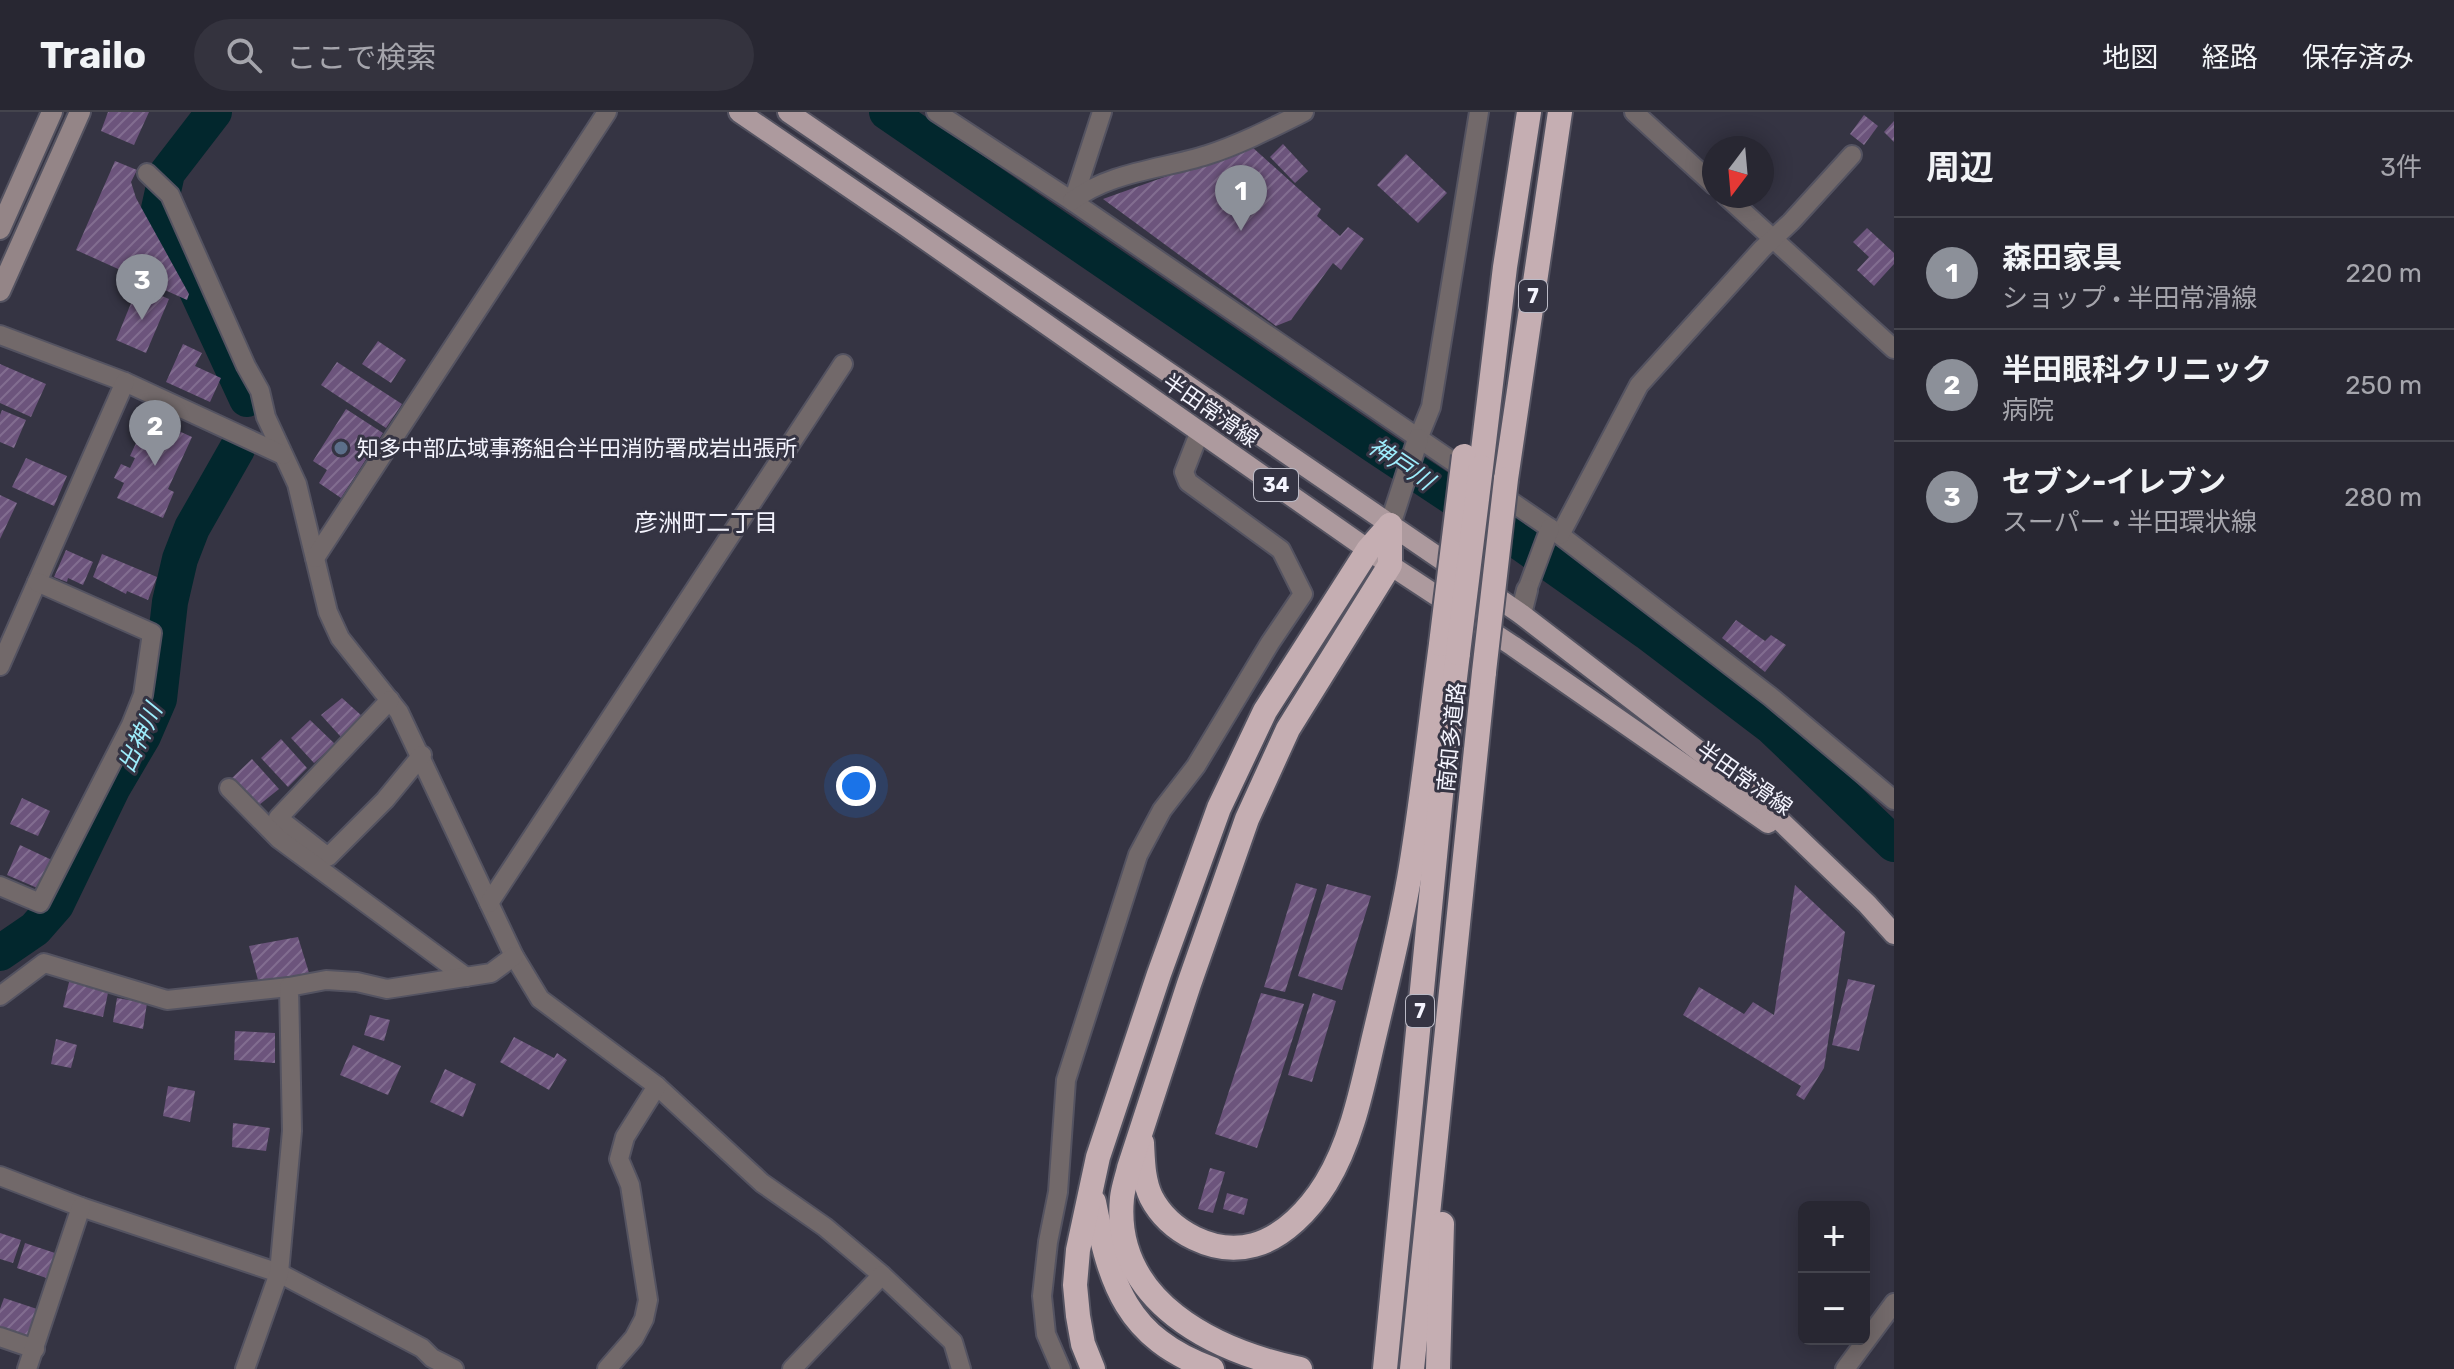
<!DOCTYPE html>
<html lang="ja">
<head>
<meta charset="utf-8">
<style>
  body { margin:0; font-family:Rubik,"Noto Sans JP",sans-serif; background:#34333e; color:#f1f3f6 }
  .controls { position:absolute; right:24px; bottom:24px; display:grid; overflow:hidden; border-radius:12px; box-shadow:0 4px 20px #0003 }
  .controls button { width:72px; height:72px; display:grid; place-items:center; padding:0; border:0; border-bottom:2px solid #44444d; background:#282732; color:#f1f3f6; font:40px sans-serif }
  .compass { position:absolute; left:1702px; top:24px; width:72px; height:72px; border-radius:50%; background:#282732; box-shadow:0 4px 20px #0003; rotate:196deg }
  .you { position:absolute; left:856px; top:674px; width:28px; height:28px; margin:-20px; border:6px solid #fff; border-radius:50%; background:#1a73e8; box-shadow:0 0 0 12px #1a73e833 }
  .badge { display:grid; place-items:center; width:52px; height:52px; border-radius:50%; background:#8c9099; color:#fff; font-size:26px; font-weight:700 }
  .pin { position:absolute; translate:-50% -66px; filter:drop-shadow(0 2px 4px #0008) }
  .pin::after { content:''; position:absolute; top:42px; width:28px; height:24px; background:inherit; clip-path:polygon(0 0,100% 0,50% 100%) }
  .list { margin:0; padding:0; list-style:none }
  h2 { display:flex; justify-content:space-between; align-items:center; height:104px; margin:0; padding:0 32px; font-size:34px }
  h2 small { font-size:26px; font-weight:400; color:#a5a5ac }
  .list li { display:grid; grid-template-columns:52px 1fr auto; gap:24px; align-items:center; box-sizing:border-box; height:112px; padding:0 32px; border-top:2px solid #44444d }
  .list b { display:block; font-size:30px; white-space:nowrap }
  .list p { margin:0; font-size:26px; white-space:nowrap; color:#a5a5ac }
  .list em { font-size:26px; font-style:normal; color:#a5a5ac }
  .icon { flex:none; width:44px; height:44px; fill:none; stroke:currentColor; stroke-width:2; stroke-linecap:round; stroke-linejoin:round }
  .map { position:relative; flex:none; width:1894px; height:1257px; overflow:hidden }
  header { display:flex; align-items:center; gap:48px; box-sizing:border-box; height:112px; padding:0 40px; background:#282732; border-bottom:2px solid #44444d }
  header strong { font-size:38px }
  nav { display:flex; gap:44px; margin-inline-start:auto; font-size:28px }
  .search { width:560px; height:72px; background:#34333e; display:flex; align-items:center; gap:20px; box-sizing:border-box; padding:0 28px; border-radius:44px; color:#a5a5ac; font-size:30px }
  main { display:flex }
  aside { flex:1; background:#282732 }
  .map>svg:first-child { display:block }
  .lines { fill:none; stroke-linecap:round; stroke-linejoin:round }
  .river { stroke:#02272d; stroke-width:36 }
  .building { fill:url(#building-hatch) }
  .minor-casing { stroke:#545361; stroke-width:22 }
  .tertiary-casing { stroke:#545361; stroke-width:24 }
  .secondary-casing { stroke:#545361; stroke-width:24 }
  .primary-casing { stroke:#545361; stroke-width:24 }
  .motorway-casing { stroke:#545361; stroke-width:28 }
  .minor { stroke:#72696a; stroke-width:18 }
  .tertiary { stroke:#72696a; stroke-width:20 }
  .secondary { stroke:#948587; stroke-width:20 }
  .primary { stroke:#ad9a9e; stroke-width:20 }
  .motorway { stroke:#c5aeb2; stroke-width:24 }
  .motorway-bridge-casing { stroke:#545361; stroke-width:28; stroke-linecap:butt }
  .motorway-bridge { stroke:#c5aeb2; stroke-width:24 }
  .service-dot { fill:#5c6f8a; stroke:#353443; stroke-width:3 }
  .labels { text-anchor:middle; stroke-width:6; stroke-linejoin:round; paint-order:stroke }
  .shield { fill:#353443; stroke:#bbbac6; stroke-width:2 }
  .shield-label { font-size:20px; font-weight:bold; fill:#f4f4fe }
  .street-label { font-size:22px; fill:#f4f4fe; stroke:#353443 }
  .poi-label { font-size:22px; fill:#f4f4fe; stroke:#353443; text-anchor:start }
  .water-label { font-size:24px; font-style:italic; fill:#9eedfc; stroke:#353443 }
  .neighbourhood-label { font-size:24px; fill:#f4f4fe; stroke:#353443 }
</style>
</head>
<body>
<header>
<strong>Trailo</strong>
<div class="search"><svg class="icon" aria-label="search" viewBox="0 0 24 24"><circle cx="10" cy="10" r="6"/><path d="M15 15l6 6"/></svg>ここで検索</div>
<nav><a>地図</a><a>経路</a><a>保存済み</a></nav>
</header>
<main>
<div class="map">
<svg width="1894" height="1257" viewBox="0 0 1894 1257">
  <defs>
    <pattern id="building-hatch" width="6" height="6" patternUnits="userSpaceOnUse" patternTransform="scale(2)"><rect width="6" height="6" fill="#6c547c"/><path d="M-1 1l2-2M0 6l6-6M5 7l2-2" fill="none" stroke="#826d90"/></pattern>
  </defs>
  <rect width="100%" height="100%" fill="#353443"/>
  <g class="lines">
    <g class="river">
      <path d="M 214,0 L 167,61 L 159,97 L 247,287"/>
      <path d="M 887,0 L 1374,333 L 1507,421 L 1647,520 L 1772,615 L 1894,732"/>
      <path d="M 0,841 L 35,817 L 56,793 L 113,675 L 143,624 L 159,587 L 170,490 L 180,447 L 192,416 L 237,337"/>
    </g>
  </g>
  <g class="building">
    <path d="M 108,0 L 149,0 L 134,33 L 101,19 Z"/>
    <path d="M 1864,3 L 1878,14 L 1864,33 L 1850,22 Z"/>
    <path d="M 1894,9 L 1894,30 L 1884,20 Z"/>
    <path d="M 1283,32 L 1308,59 L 1295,71 L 1270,45 Z"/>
    <path d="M 1251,34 L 1321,97 L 1317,104 L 1340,124 L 1348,115 L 1364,127 L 1341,158 L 1333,151 L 1291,208 L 1276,214 L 1103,87 Z"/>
    <path d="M 1406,42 L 1447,81 L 1418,111 L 1377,73 Z"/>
    <path d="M 115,49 L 137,58 L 131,70 L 136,86 L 189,182 L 187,188 L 76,138 Z"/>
    <path d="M 1867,116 L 1894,141 L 1894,152 L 1874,174 L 1857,158 L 1869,145 L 1853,130 Z"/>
    <path d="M 138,174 L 169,187 L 146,241 L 116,228 Z"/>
    <path d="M 378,229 L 406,248 L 391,271 L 362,252 Z"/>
    <path d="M 183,232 L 202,241 L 195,254 L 221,266 L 210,290 L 166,270 Z"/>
    <path d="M 337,250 L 402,292 L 386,316 L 321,273 Z"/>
    <path d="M 0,252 L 46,272 L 31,305 L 0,291 Z"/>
    <path d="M 346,297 L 383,321 L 341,386 L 319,371 L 327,358 L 313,349 Z"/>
    <path d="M 2,298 L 26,308 L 14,336 L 0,330 L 0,303 Z"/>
    <path d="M 148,305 L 192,325 L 168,377 L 174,380 L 163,406 L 117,386 L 124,371 L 114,366 L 121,352 L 130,356 L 135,346 L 130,344 Z"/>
    <path d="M 26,346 L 67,364 L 54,394 L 12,375 Z"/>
    <path d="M 0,383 L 17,391 L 0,427 Z"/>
    <path d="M 66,438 L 93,450 L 83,473 L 68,466 L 67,470 L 54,465 Z"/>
    <path d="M 102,442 L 157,465 L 148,488 L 127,479 L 126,482 L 93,465 Z"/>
    <path d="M 1736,508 L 1765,529 L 1771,523 L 1786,533 L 1765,560 L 1722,526 Z"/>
    <path d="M 342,586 L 362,604 L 341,625 L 321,603 Z"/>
    <path d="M 310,608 L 335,632 L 314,651 L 291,626 Z"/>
    <path d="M 281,627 L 307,656 L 288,675 L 261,646 Z"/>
    <path d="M 252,647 L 279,677 L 259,693 L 232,666 Z"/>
    <path d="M 22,686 L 50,699 L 38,724 L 10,712 Z"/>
    <path d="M 20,733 L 54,749 L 42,778 L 7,763 Z"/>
    <path d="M 1296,771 L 1317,777 L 1285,880 L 1264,875 Z"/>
    <path d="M 1327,772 L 1371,784 L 1342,878 L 1298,864 Z"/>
    <path d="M 1795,773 L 1845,820 L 1824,956 L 1804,988 L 1796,983 L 1801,974 L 1683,903 L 1699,875 L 1744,902 L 1753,890 L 1774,903 Z"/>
    <path d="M 298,825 L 309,861 L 259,872 L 249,834 Z"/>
    <path d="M 70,866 L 109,876 L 103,905 L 63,895 Z"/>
    <path d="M 1848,867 L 1875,873 L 1859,939 L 1832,933 Z"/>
    <path d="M 1261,881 L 1304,892 L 1257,1036 L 1215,1022 Z"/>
    <path d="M 1313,881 L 1336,889 L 1312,970 L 1288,963 Z"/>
    <path d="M 117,886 L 147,891 L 143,917 L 113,910 Z"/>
    <path d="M 370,903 L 390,908 L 384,929 L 364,923 Z"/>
    <path d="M 235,919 L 275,921 L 275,951 L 234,948 Z"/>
    <path d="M 514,925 L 554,946 L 557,941 L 567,948 L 549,978 L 500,950 Z"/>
    <path d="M 56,927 L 77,933 L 71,956 L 51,952 Z"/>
    <path d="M 353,933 L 401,954 L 388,983 L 340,963 Z"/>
    <path d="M 445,957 L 476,972 L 463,1005 L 430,990 Z"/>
    <path d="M 168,974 L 195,979 L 190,1010 L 163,1004 Z"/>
    <path d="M 233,1011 L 270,1016 L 266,1039 L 232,1035 Z"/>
    <path d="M 1210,1056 L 1225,1060 L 1213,1101 L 1198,1097 Z"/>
    <path d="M 1227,1081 L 1248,1087 L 1244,1103 L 1223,1097 Z"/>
    <path d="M 0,1121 L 21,1128 L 13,1151 L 0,1147 Z"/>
    <path d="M 25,1131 L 64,1144 L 55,1169 L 17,1156 Z"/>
    <path d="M 4,1186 L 43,1199 L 34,1227 L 0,1216 L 0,1197 Z"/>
  </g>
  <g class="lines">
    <g class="minor-casing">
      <g id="minor">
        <path d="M 936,0 L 1072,89 L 1560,423 L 1771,585 L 1894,688"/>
        <path d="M 1634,0 L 1714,73"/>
        <path d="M 147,61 L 170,83 L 246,254 L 260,279 L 266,305 L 297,372 L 328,500 L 340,526 L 399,600 L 514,844 L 540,887 L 657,974 L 762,1071 L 825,1115 L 882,1163 L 953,1230 L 961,1257"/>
        <path d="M 1726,84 L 1894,237"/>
        <path d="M 1074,86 L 1102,0"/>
        <path d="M 1072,89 C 1109,60 1163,57 1207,43 C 1241,32 1272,16 1304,0"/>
        <path d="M 0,223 L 125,270 L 283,343"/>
        <path d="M 1418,327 L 1431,295 L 1479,0"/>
        <path d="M 1560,423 L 1639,273 L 1762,137 L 1791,110 L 1852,43"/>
        <path d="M 315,446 L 607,0"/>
        <path d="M 1527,478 L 1550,416"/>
        <path d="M 0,554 L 125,270"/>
        <path d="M 390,588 L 278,706 L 328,745 L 385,688 L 422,643"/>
        <path d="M 229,676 L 279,727 L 466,865"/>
        <path d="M 0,774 L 40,791 L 131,613 L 143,583 L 152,521 L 37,470"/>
        <path d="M 489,791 L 843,252"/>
        <path d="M 0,884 L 44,851 L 167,888 L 289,875"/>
        <path d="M 0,1064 L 81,1095 L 279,1161 L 422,1236 L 432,1246 L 454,1257"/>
        <path d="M 0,1225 L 35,1237"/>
        <path d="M 27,1257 L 81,1095"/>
        <path d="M 245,1257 L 279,1161 L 292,1019 L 289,875 L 326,868 L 357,870 L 387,877 L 491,861 L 514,844"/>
        <path d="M 607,1257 L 634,1226 L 644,1207 L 648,1188 L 630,1073 L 619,1047 L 625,1025 L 657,974"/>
        <path d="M 792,1257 L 882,1163"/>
        <path d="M 1061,1257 L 1046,1222 L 1042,1184 L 1048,1130 L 1058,1080 L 1066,968 L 1138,743 L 1162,698 L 1196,654 L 1270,531 L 1303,482 L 1281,438 L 1188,370 L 1184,360 L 1200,319"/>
        <path d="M 1845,1257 L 1894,1191"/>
      </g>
    </g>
    <g class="tertiary-casing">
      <g id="tertiary">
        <path d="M 1390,413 L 1418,327"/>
        <path d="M 1521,502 L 1527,478"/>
      </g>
    </g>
    <g class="secondary-casing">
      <g id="secondary">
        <path d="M 0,117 L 52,0"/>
        <path d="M 0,179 L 80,0"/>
      </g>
    </g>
    <g class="primary-casing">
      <g id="primary">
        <path d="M 739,0 L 906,114 L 1390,453 L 1513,534 L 1768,711"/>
        <path d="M 788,0 L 1521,502 L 1742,672 L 1867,792 L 1894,822"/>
      </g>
    </g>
    <g class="motorway-casing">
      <g id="motorway">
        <path d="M 1481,355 L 1505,155 L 1529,0"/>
        <path d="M 1506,367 L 1560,0"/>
        <path d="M 1142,1031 C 1143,1049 1143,1068 1151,1085 C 1169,1120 1215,1144 1254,1133 C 1284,1125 1310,1097 1326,1071 C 1353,1027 1363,971 1375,921 C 1388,866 1402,811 1411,755 C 1423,681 1431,606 1441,532"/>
        <path d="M 1094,1090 C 1110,1172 1126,1226 1212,1257"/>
        <path d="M 1093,1257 L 1083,1232 L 1078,1204 L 1075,1173 L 1078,1138 L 1098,1045 L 1159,862 L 1219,696 L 1265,599 L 1368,438 L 1390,413"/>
        <path d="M 1300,1257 C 1215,1239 1112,1190 1122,1086 C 1123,1076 1127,1065 1129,1056 L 1189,872 L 1247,707 L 1288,617 L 1390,453 L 1390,413"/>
        <path d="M 1385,1257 L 1441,683 L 1458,541"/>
        <path d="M 1412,1257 L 1484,560"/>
        <path d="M 1438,1257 L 1442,1112"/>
      </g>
    </g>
    <use href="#minor" class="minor"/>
    <use href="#tertiary" class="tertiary"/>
    <use href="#secondary" class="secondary"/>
    <use href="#primary" class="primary"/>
    <use href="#motorway" class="motorway"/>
    <g class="motorway-bridge-casing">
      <g id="motorway-bridge">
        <path d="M 1441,532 L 1464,344"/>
        <path d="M 1458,541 L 1481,355"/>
        <path d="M 1484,560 L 1506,367"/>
      </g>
    </g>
    <use href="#motorway-bridge" class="motorway-bridge"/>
  </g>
  <circle class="service-dot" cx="341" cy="336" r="8"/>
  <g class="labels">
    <g class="shield">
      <rect x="1519" y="168" width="28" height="32" rx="6"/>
      <rect x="1254" y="357" width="44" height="32" rx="6"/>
      <rect x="1406" y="883" width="28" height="32" rx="6"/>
    </g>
    <g class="shield-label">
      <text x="1533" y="191">7</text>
      <text x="1276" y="380">34</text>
      <text x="1420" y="906">7</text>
    </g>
    <g class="street-label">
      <text transform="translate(1211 298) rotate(35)" y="8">半田常滑線</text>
      <text transform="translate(1451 625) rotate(-84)" y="8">南知多道路</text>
      <text transform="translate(1745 666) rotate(35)" y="8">半田常滑線</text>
    </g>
    <g class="poi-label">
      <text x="357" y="344">知多中部広域事務組合半田消防署成岩出張所</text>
    </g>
    <g class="water-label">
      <text transform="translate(1401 352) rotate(34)" y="8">神戸川</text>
      <text transform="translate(140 626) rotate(-65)" y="8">出神川</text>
    </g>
    <g class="neighbourhood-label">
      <text x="706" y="419">彦洲町二丁目</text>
    </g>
  </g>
</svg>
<div class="controls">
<button>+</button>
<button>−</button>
</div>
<svg class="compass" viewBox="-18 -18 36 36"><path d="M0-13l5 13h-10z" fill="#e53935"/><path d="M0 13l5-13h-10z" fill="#a5a5ac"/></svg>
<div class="you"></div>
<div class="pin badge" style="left:1241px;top:119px">1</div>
<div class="pin badge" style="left:155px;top:354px">2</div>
<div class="pin badge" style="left:142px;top:208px">3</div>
</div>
<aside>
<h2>周辺<small>3件</small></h2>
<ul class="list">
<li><span class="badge">1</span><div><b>森田家具</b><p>ショップ · 半田常滑線</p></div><em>220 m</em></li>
<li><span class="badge">2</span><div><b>半田眼科クリニック</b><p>病院</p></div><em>250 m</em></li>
<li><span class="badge">3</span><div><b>セブン-イレブン</b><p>スーパー · 半田環状線</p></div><em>280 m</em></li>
</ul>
</aside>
</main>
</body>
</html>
